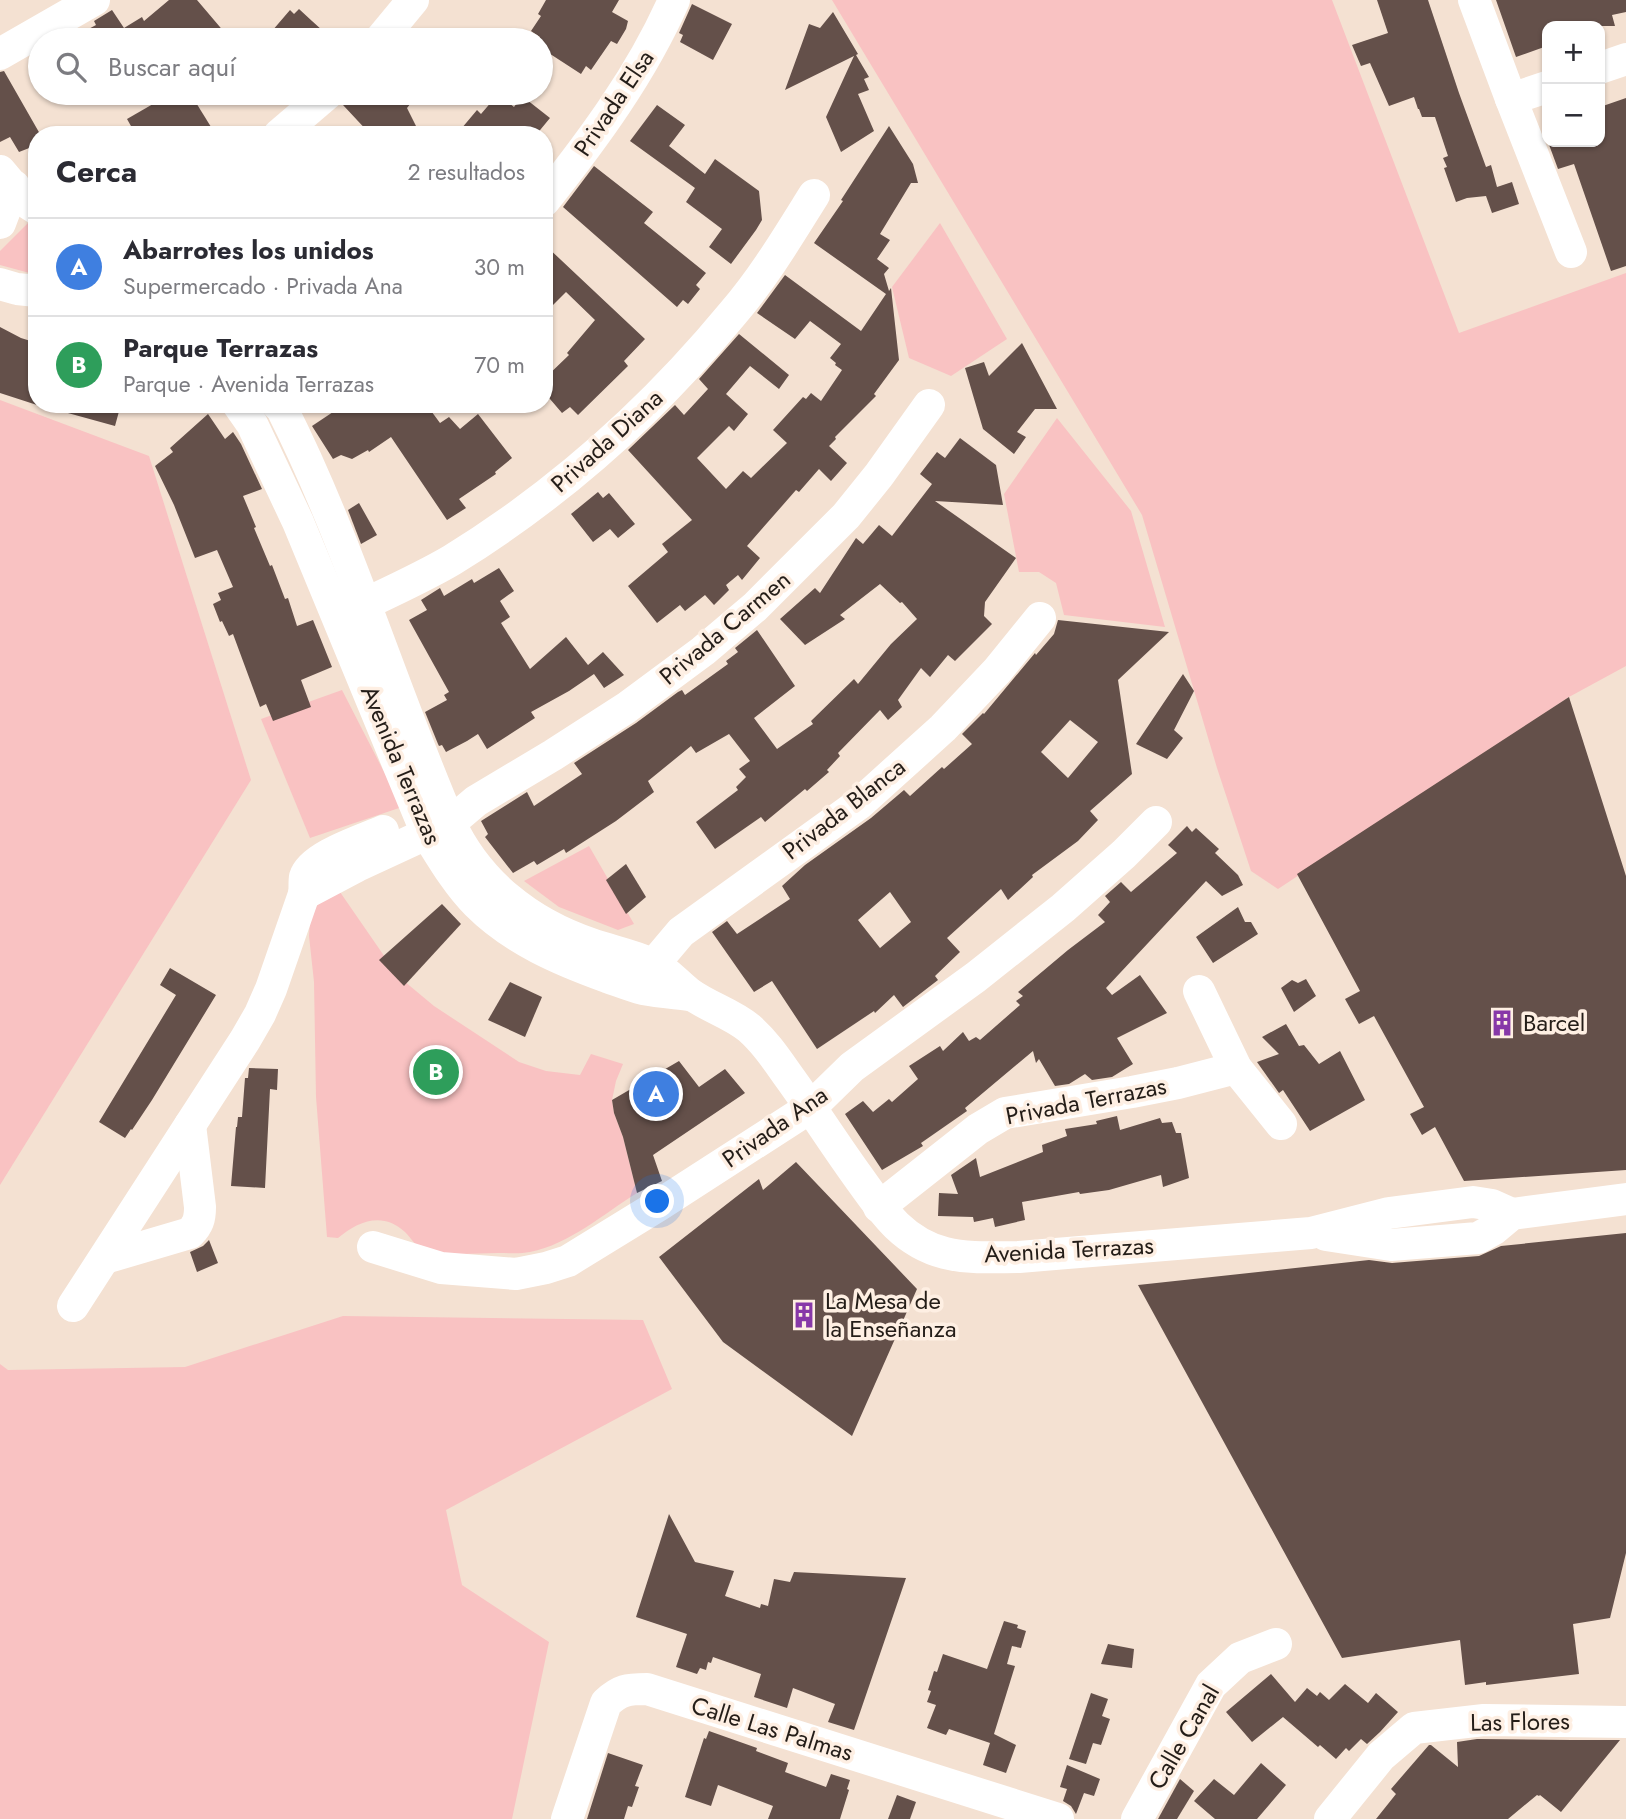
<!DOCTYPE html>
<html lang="es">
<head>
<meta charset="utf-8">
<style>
  body { margin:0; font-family:Jost,sans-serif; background:#f7f7f7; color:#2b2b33 }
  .controls { position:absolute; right:21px; top:21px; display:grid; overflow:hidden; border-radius:14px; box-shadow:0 2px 5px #0004 }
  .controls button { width:63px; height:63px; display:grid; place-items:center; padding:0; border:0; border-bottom:2px solid #e1e1e2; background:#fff; color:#2b2b33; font:35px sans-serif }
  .you { position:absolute; left:658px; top:1202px; width:24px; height:24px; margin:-18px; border:5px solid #fff; border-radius:50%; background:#1a73e8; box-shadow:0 0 0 10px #1a73e833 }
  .badge { display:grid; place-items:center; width:46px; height:46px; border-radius:50%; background:#8738a8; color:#fff; font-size:23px; font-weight:700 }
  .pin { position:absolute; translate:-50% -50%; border:4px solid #fff; box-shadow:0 2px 7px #0006 }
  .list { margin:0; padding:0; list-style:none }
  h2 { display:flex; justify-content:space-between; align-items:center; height:91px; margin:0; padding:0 28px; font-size:30px }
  h2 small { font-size:23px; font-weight:400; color:#7c7c81 }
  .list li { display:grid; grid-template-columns:46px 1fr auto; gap:21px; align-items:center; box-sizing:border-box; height:98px; padding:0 28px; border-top:2px solid #e1e1e2 }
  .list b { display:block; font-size:26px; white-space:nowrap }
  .list p { margin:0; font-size:23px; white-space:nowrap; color:#7c7c81 }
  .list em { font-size:23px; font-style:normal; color:#7c7c81 }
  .icon { flex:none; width:38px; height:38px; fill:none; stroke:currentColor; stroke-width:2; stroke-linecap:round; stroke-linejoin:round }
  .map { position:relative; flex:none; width:1626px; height:1819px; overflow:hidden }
  .search { position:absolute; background:#fff; box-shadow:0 2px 5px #0004; left:28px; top:28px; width:525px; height:77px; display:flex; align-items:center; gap:18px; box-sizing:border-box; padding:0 24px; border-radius:38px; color:#7c7c81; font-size:26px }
  .panel { position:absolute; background:#fff; box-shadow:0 2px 5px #0004; left:28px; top:126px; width:525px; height:287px; border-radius:28px }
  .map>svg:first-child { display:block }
  .green { fill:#f9c2c2 }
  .building { fill:#64504a; fill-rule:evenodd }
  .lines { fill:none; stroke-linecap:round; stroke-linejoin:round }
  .minor { stroke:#fff; stroke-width:32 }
  .labels { text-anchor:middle; stroke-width:7; stroke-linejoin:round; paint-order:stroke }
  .street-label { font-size:24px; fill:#241d18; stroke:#feefe3 }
  .poi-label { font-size:24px; fill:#241d18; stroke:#feefe3; text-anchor:start }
</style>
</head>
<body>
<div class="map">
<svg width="1626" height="1819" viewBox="0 0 1626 1819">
  <rect width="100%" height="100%" fill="#f4e1d2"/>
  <g class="green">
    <path d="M 832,0 L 1332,0 L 1459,333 L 1626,273 L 1626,666 L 1569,697 L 1278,889 L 1251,871 L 1217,768 L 1142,515 Z"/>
    <path d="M 28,223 L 37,230 L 37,275 L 0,265 L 0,251 Z"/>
    <path d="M 940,223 L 1007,339 L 951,376 L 909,358 L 892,287 Z"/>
    <path d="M 0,400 L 149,456 L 251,780 L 0,1185 Z"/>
    <path d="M 1057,418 L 1131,511 L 1165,627 L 1064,615 L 1056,583 L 1039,572 L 1019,572 L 1004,494 Z"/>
    <path d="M 342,690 L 402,807 L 310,838 L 261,719 Z"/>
    <path d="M 589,846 L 634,924 L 618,930 L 559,907 L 524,881 Z"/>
    <path d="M 326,892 L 340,892 L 398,976 L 434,1006 L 519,1062 L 546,1071 L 580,1075 L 591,1054 L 623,1064 L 616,1081 L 612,1100 L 614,1113 L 623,1137 L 637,1193 C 603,1214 570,1244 530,1252 C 520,1254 509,1253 498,1253 C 475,1253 451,1256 429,1251 C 416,1249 413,1240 405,1232 C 383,1211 358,1221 338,1238 L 327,1237 L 316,1097 L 314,982 L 309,936 L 310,921 L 316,907 Z"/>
    <path d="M 343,1316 L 643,1320 L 672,1389 L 446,1510 L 462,1585 L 549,1642 L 512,1819 L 0,1819 L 0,1364 L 8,1370 L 185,1367 Z"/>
  </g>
  <g class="building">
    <path d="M 169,0 L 197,0 L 231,40 L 68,40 L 96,25 L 94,21 L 112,10 L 124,28 L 142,17 L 144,21 Z"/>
    <path d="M 546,0 L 619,0 L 612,12 L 628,21 L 626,29 L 617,44 L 611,41 L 591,70 L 586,66 L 581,74 L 541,48 L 541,40 L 538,40 L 540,37 L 531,31 L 541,16 L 538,14 Z"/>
    <path d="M 1377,0 L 1428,0 L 1459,93 L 1486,167 L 1491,165 L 1497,187 L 1512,182 L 1519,204 L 1492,213 L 1486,196 L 1467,198 L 1456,202 L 1444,168 L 1447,167 L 1443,158 L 1448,156 L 1435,117 L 1422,117 L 1419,109 L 1418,109 L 1414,97 L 1389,106 L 1370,63 L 1361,66 L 1352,45 L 1388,33 Z"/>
    <path d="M 1496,0 L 1626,0 L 1626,12 L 1612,15 L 1615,26 L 1547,26 L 1547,46 L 1516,57 Z"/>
    <path d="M 692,4 L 732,24 L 713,60 L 680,42 L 683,35 L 679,33 Z"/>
    <path d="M 299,9 L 312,21 L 333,40 L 283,40 L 272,31 L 290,10 L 294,14 Z"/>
    <path d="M 833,12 L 858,54 L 856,55 L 869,77 L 864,79 L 869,90 L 858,94 L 874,131 L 841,152 L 826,117 L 854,56 L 785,90 L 809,24 L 820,28 Z"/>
    <path d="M 4,71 L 40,134 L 37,135 L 37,145 L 19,152 L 10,137 L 0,142 L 0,72 Z"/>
    <path d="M 172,93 L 190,93 L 216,135 L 136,135 L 127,119 Z"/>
    <path d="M 356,93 L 419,93 L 407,108 L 418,130 L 402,126 L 393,135 L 371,135 L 343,105 Z"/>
    <path d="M 500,96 L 514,107 L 522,96 L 550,118 L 536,135 L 456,135 L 477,110 L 481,114 L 493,100 L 496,102 Z"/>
    <path d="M 1626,98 L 1626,266 L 1611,271 L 1574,164 L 1558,169 L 1548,142 L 1600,142 L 1600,107 Z"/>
    <path d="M 657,105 L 685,125 L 669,146 L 705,174 L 715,159 L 759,191 L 762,220 L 756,230 L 731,264 L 709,247 L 722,229 L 686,202 L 695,188 L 630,141 Z"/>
    <path d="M 889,126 L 913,164 L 918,183 L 911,183 L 880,234 L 890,240 L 877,259 L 889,268 L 884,274 L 889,291 L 891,288 L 899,360 L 874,394 L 876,396 L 835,437 L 836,439 L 829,446 L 847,463 L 831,481 L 819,469 L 799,492 L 796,490 L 747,546 L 760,558 L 742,580 L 738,575 L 726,585 L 729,590 L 714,605 L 705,595 L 685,611 L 680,605 L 657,623 L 628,586 L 668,552 L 662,544 L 692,520 L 628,450 L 675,405 L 684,415 L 708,389 L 699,379 L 739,334 L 789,375 L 779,389 L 750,366 L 726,394 L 748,414 L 734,431 L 729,426 L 697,458 L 726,489 L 743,471 L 751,478 L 787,443 L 773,430 L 803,397 L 806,399 L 811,393 L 821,401 L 842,370 L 835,365 L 836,363 L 830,358 L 841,344 L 810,321 L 795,339 L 757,313 L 785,275 L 861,331 L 886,294 L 814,243 L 843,201 L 841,200 Z"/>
    <path d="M 594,166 L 653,212 L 644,223 L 706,273 L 696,285 L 700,289 L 688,304 L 683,300 L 677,307 L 563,207 Z"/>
    <path d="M 544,244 L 645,339 L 624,361 L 628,366 L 578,415 L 570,407 L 562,413 L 544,392 L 544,379 L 569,355 L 567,353 L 595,320 L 566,292 L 544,314 Z"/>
    <path d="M 0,327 L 21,338 L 37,343 L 37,405 L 0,393 Z"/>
    <path d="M 1022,343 L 1057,409 L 1035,409 L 1017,432 L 1026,437 L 1014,454 L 983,429 L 965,368 L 984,362 L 989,376 Z"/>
    <path d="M 57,404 L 121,404 L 115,426 L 57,410 Z"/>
    <path d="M 345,404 L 426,404 L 440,423 L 449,417 L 460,429 L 478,414 L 512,458 L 495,472 L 496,474 L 459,499 L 466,508 L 447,520 L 391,437 L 369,452 L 368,450 L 352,459 L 341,455 L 333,459 L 312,426 Z"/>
    <path d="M 208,414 L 225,439 L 233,432 L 241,444 L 262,489 L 243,496 L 256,527 L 254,528 L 270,566 L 272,565 L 285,599 L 288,598 L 297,626 L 313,620 L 332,667 L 301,680 L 311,707 L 273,721 L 266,704 L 260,707 L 233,634 L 229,636 L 222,621 L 220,622 L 213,604 L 221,600 L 218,593 L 233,587 L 217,550 L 195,558 L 174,505 L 155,466 L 173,452 L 170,448 Z"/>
    <path d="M 960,438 L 996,465 L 1003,505 L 935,501 L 1016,558 L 985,602 L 984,616 L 992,624 L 955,661 L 948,655 L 930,677 L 921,668 L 898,700 L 902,707 L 888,720 L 880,710 L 838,753 L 840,756 L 827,770 L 829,772 L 807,791 L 805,789 L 765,822 L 761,817 L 715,849 L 696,822 L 738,790 L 736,787 L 746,777 L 739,769 L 750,761 L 729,734 L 696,753 L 691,746 L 648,781 L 654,792 L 616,821 L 566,853 L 564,849 L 537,865 L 534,861 L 513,873 L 485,837 L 488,834 L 481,821 L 527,792 L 534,806 L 582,774 L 574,763 L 636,723 L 678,692 L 682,690 L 685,695 L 728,664 L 726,661 L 738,652 L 735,648 L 757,630 L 795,686 L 754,718 L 777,749 L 813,724 L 811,721 L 854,679 L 858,684 L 891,644 L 917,619 L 902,602 L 900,603 L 880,584 L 840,615 L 845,619 L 805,645 L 780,619 L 815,588 L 820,593 L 856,538 L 863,544 L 879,525 L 892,536 L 932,484 L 920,474 L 937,452 L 945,458 Z"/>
    <path d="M 598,492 L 603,498 L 609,493 L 635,524 L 618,538 L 610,529 L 593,542 L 571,514 Z"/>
    <path d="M 359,503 L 377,535 L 361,544 L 348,510 Z"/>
    <path d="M 499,568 L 514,591 L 500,601 L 510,617 L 501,623 L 530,669 L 566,637 L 588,665 L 603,652 L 624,675 L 604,688 L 594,674 L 569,691 L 531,712 L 535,718 L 487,749 L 478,734 L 467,741 L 446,752 L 442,745 L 439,746 L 438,744 L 425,712 L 447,700 L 444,695 L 449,692 L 409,620 L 427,610 L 421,600 L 440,588 L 444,596 L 472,579 L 474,583 Z"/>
    <path d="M 1058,620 L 1169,632 L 1118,680 L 1132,774 L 1090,811 L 1098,820 L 1078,841 L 1032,875 L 1033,877 L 1008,900 L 1001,889 L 947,938 L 960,952 L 935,976 L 938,980 L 903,1007 L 894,995 L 875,1013 L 874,1011 L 817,1049 L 772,981 L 754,992 L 712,932 L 727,921 L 737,934 L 790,899 L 782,886 L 805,865 L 871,818 L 904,790 L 910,796 L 942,767 L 944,769 L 972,744 L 962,734 L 983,713 L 984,714 L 1035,653 L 1036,655 L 1054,634 ZM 1070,720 L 1098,742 L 1068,778 L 1041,752 ZM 890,892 L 911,922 L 880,948 L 858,920 Z"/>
    <path d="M 1183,674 L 1194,691 L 1174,730 L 1183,738 L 1167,759 L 1136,744 Z"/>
    <path d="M 1569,697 L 1626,876 L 1626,1170 L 1464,1181 L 1435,1127 L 1422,1135 L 1410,1114 L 1424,1107 L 1374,1016 L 1359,1024 L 1345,999 L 1360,991 L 1297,874 Z"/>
    <path d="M 1187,826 L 1192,832 L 1196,828 L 1219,849 L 1215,853 L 1238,875 L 1243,885 L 1222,896 L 1206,881 L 1106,988 L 1112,995 L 1140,975 L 1167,1013 L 1117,1038 L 1133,1064 L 1112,1077 L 1092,1080 L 1085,1074 L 1069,1084 L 1055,1086 L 1039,1059 L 1036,1063 L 1033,1051 L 965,1108 L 967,1111 L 921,1143 L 923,1146 L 882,1170 L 845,1114 L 863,1101 L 873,1112 L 889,1099 L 892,1102 L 918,1079 L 909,1066 L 940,1046 L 943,1051 L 963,1032 L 969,1041 L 976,1037 L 980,1040 L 1020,1005 L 1016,1001 L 1023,996 L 1018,992 L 1068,950 L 1105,922 L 1098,915 L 1110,902 L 1105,896 L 1121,882 L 1131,892 L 1177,853 L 1168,845 Z"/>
    <path d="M 626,864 L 646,897 L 626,914 L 606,880 Z"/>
    <path d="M 442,904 L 461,924 L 404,986 L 379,960 Z"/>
    <path d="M 1238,907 L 1245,922 L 1251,922 L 1258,934 L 1213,963 L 1196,937 Z"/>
    <path d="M 170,968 L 216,995 L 152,1100 L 132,1130 L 131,1129 L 125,1138 L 99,1122 L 176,995 L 160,985 Z"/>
    <path d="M 1306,979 L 1316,996 L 1294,1012 L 1281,988 L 1292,980 L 1298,983 Z"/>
    <path d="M 510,982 L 542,997 L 525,1037 L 488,1020 Z"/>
    <path d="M 1286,1024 L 1299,1046 L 1304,1045 L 1319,1064 L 1340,1051 L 1365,1100 L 1310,1131 L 1283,1090 L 1279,1093 L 1257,1062 L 1279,1054 L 1262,1037 Z"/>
    <path d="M 679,1061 L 699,1087 L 725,1069 L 745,1093 L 653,1155 L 662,1181 L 637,1193 L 623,1137 L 614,1113 L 612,1100 Z"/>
    <path d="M 249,1068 L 278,1069 L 277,1090 L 270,1089 L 265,1188 L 231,1186 L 236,1127 L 237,1127 L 238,1117 L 242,1117 L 245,1078 L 248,1078 Z"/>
    <path d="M 1117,1116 L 1120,1130 L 1160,1118 L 1162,1123 L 1172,1122 L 1176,1133 L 1181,1133 L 1189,1178 L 1163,1187 L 1161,1175 L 1109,1190 L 1080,1194 L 1079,1192 L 1022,1202 L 1025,1220 L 995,1227 L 993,1218 L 974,1222 L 973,1217 L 938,1216 L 939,1193 L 958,1194 L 951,1175 L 976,1158 L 980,1177 L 1043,1152 L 1042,1145 L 1067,1136 L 1065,1129 L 1097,1124 L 1096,1121 Z"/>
    <path d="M 796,1162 L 917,1289 L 852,1436 L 723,1342 L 659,1257 L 759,1179 L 763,1190 Z"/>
    <path d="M 1626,1233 L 1626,1553 L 1610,1618 L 1573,1624 L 1579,1674 L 1486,1685 L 1486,1682 L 1465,1685 L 1460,1640 L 1342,1658 L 1138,1285 L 1369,1260 L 1392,1263 L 1479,1256 L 1501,1246 Z"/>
    <path d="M 209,1240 L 218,1263 L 197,1272 L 190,1252 L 203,1246 Z"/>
    <path d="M 669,1514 L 695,1562 L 734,1571 L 725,1596 L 760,1608 L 761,1604 L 768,1606 L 774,1579 L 790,1582 L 794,1572 L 906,1578 L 854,1730 L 828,1722 L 835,1704 L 793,1688 L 787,1708 L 754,1697 L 761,1674 L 713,1657 L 711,1663 L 708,1662 L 706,1670 L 700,1668 L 697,1674 L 676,1667 L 687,1634 L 636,1617 Z"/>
    <path d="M 1004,1621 L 1018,1625 L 1017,1628 L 1026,1631 L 1021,1648 L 1012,1646 L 1007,1664 L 1015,1666 L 994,1734 L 1016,1745 L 1006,1773 L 983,1765 L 990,1743 L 949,1729 L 946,1735 L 927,1728 L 936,1705 L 927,1702 L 931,1691 L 928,1690 L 934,1671 L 937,1672 L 943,1654 L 987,1669 Z"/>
    <path d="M 1108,1644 L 1134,1649 L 1132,1668 L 1101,1664 Z"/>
    <path d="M 1271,1674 L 1295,1702 L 1307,1688 L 1317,1696 L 1320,1692 L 1329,1700 L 1345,1684 L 1368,1703 L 1376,1693 L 1398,1712 L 1380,1732 L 1367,1744 L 1361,1739 L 1349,1751 L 1346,1748 L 1336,1759 L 1320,1745 L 1318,1747 L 1283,1717 L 1252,1742 L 1226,1712 Z"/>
    <path d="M 1091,1693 L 1108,1699 L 1102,1716 L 1110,1719 L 1101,1745 L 1093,1743 L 1086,1764 L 1069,1759 Z"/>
    <path d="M 709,1731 L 757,1748 L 756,1751 L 788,1763 L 785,1772 L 826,1787 L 831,1774 L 850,1780 L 847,1789 L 849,1790 L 840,1819 L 768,1819 L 773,1806 L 718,1785 L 711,1806 L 685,1797 L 704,1738 L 706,1739 Z"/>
    <path d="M 1477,1739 L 1572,1740 L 1620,1740 L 1561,1812 L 1540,1795 L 1539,1796 L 1537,1795 L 1508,1819 L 1376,1819 L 1396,1794 L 1391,1789 L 1429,1745 L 1431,1745 L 1458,1767 L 1457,1742 Z"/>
    <path d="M 608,1753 L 643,1765 L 635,1786 L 639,1787 L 632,1807 L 628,1806 L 624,1819 L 587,1819 Z"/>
    <path d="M 1261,1763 L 1286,1785 L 1257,1819 L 1215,1819 L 1194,1801 L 1214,1779 L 1234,1795 Z"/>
    <path d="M 1067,1765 L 1100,1779 L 1094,1796 L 1084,1793 L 1076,1814 L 1071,1806 L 1063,1801 L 1067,1789 L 1060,1787 Z"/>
    <path d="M 1180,1779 L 1194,1791 L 1177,1819 L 1158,1819 Z"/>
    <path d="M 897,1795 L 916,1802 L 910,1819 L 888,1819 Z"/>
  </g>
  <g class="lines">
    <g class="minor">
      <path d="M 1474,0 L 1511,99 L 1571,252"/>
      <path d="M 380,40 L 413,0"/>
      <path d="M 0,54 L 94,0"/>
      <path d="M 1600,68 L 1626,59"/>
      <path d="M 1511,99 L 1547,87"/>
      <path d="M 279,135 L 328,93"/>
      <path d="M 0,171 L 26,202 L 37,209"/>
      <path d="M 544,201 C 594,138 642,73 674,0"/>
      <path d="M 0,223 L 14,186"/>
      <path d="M 0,284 L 17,289 L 37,291"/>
      <path d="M 238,404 L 252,424 L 298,522 L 427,834 C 442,858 457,884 477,904 C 513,940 560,960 607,977 C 619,981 631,986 643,989 C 659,992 675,993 691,995"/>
      <path d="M 277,404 L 282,409 C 349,542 391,686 450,823 C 478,883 529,923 591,944 C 611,951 633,955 652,964 C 666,970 677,984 689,993 C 708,1007 731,1013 749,1028 C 765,1042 777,1060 789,1077 C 813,1110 835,1145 859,1178 C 883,1212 903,1242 945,1253 C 968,1259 995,1257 1019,1257 L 1311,1233 L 1389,1213 L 1473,1202 L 1492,1205 L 1512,1214"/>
      <path d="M 348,612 C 381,596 420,579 452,560 C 559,494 653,410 733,313 C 764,277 789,235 814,195"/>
      <path d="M 304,894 L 357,866 L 450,823 L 476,801 L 553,755 L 626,708 L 703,651 L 755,607 L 846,516 L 879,475 L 929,405"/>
      <path d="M 645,983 L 654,964 L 681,932 L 860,803 L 943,728 L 997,671 L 1040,618"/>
      <path d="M 1199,991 L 1236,1068 L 1281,1124"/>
      <path d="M 879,1207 L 978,1129 L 1005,1113 L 1132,1092 L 1178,1083 L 1236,1068"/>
      <path d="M 1326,1235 L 1391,1245 L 1478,1238 L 1494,1229 L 1512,1214 L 1626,1199"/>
      <path d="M 373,1247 L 441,1268 L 516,1274 L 546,1268 L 568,1261 L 659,1205 L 811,1107 L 852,1067 L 976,977 L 1063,908 L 1124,854 L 1156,822"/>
      <path d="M 105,1258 L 190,1233 C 198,1225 200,1219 200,1207 L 190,1125"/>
      <path d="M 73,1306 L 245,1040 L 260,1014 L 271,989 L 304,894 C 305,889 304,882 305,877 C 311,856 363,840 383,831"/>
      <path d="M 567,1819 L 606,1703 C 620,1690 627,1689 647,1689 L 1058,1819"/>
      <path d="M 1137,1819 L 1211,1685 L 1240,1658 L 1276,1644"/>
      <path d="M 1330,1819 L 1381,1756 L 1414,1728 L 1484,1720 L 1626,1722"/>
    </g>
  </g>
  <defs>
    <g id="building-bare" transform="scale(2.1)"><path d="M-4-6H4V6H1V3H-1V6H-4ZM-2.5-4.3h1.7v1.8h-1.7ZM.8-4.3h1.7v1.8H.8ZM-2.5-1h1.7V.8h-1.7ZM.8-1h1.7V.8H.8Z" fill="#8738a8" stroke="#feefe3" stroke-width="2.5" paint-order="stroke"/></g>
  </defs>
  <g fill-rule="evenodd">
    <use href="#building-bare" x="1502" y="1023"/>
    <use href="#building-bare" x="804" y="1315"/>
  </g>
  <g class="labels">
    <g class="street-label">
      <text transform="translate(614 103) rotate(-56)" y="8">Privada Elsa</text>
      <text transform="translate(607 441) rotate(-42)" y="8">Privada Diana</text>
      <text transform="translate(725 628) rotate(-40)" y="8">Privada Carmen</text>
      <text transform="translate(401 765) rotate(67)" y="8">Avenida Terrazas</text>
      <text transform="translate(844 809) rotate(-38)" y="8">Privada Blanca</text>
      <text transform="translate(1086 1101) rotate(-11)" y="8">Privada Terrazas</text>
      <text transform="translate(775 1127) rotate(-35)" y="8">Privada Ana</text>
      <text transform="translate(1069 1250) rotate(-3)" y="8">Avenida Terrazas</text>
      <text transform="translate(1520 1722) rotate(-1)" y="8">Las Flores</text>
      <text transform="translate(772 1729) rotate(17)" y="8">Calle Las Palmas</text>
      <text transform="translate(1184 1737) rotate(-60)" y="8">Calle Canal</text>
    </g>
    <g class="poi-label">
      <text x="1523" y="1031">Barcel</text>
      <text x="825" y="1309">La Mesa de<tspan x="825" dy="28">la Enseñanza</tspan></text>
    </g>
  </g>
</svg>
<div class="controls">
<button>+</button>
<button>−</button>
</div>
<div class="you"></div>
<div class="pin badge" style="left:656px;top:1094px;background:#3f7fe0">A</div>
<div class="pin badge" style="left:436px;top:1072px;background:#2e9e5b">B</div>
<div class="search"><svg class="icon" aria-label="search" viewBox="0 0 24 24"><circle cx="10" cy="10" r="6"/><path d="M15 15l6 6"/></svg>Buscar aquí</div>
<section class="panel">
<h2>Cerca<small>2 resultados</small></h2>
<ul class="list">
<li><span class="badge" style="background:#3f7fe0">A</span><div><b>Abarrotes los unidos</b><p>Supermercado · Privada Ana</p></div><em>30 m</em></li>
<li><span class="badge" style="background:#2e9e5b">B</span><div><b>Parque Terrazas</b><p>Parque · Avenida Terrazas</p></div><em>70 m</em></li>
</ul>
</section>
</div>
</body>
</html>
